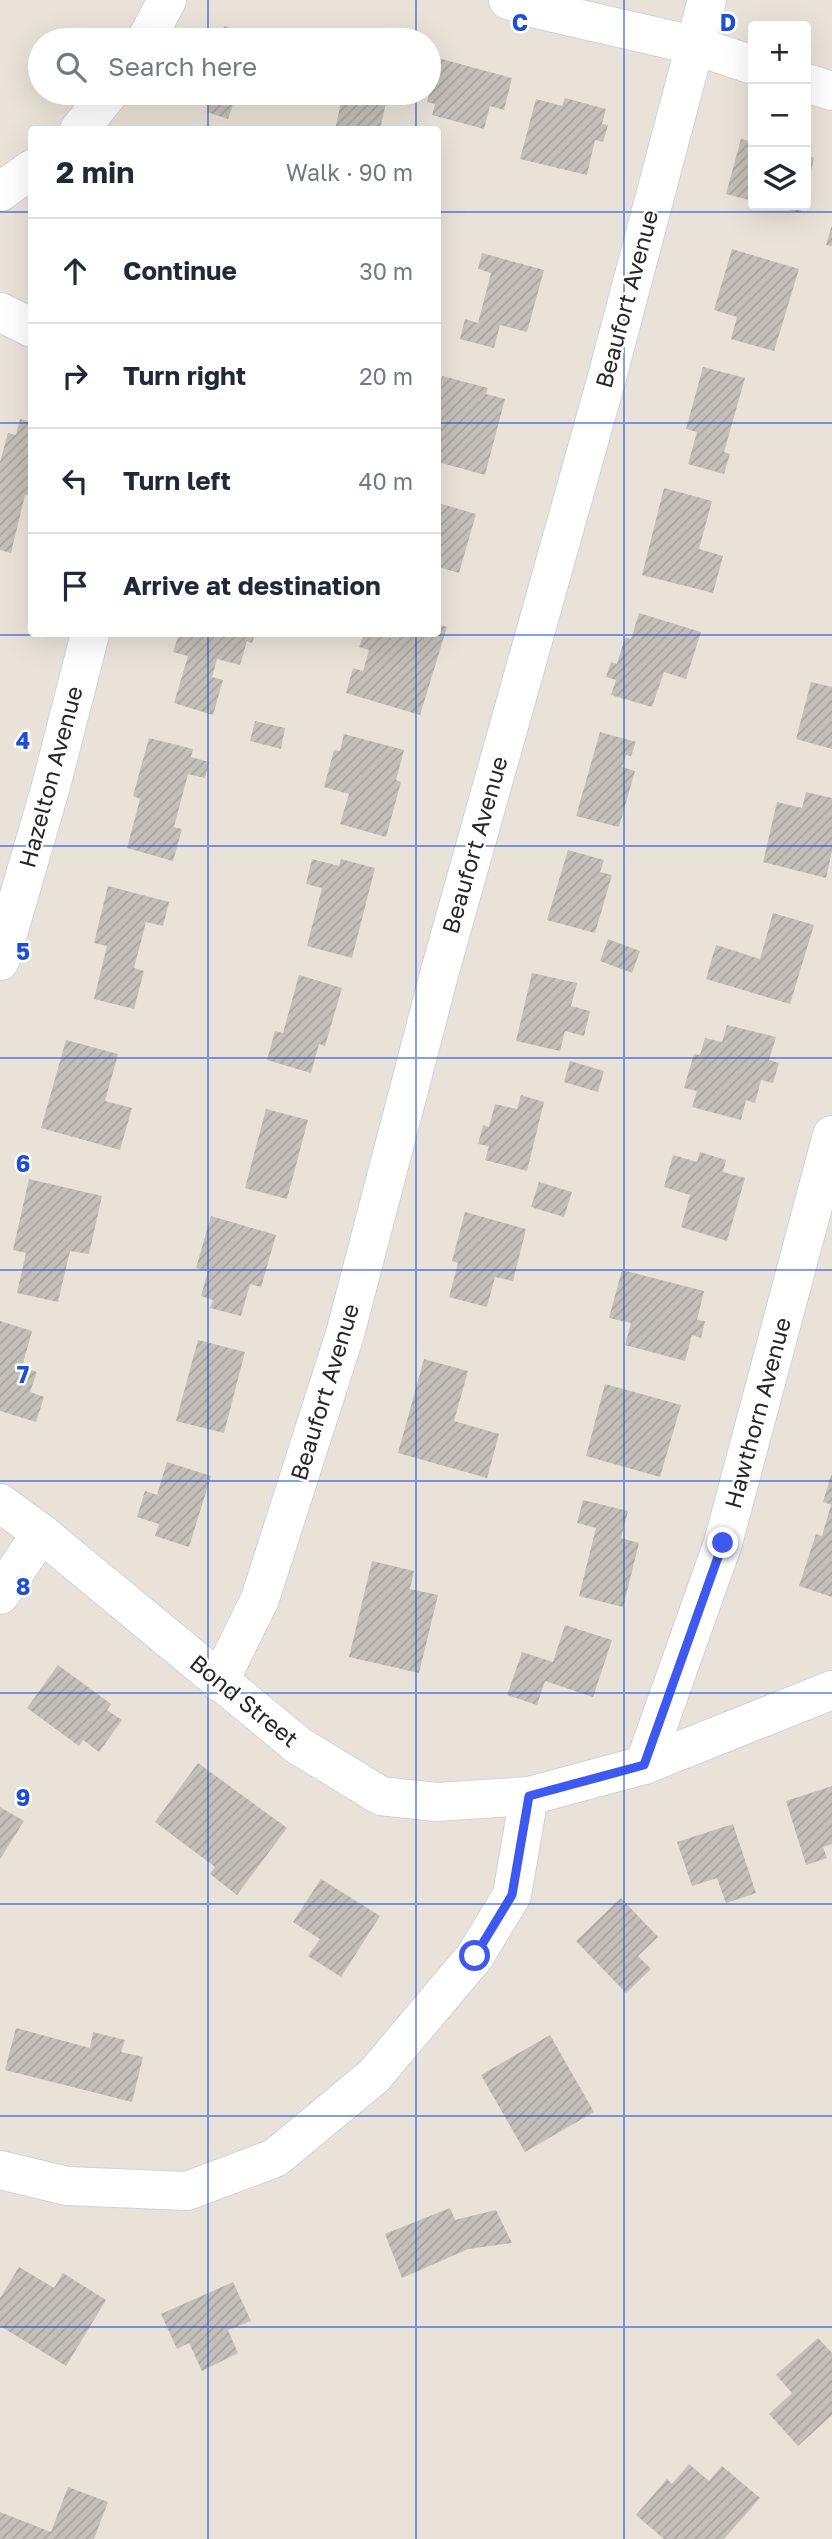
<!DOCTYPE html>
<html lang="en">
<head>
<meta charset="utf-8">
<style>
  body { margin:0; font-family:"Golos Text",sans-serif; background:#f2f2f3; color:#1f2937 }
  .controls { position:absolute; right:21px; top:21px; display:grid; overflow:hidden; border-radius:7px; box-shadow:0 7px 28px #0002 }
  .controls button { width:63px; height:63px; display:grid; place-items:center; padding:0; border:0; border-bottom:2px solid #e0e1e3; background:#fff; color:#1f2937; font:35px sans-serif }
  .stop { position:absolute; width:21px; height:21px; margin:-16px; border:5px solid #3e59f0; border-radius:50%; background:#fff }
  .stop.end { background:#3e59f0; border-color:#fff; box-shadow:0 2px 7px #0008 }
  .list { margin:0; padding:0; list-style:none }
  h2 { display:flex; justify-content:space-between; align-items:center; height:91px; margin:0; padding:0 28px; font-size:30px }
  h2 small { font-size:23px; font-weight:400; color:#747a83 }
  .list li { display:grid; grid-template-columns:46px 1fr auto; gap:21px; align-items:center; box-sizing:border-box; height:105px; padding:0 28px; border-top:2px solid #e0e1e3 }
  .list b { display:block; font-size:26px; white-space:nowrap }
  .list em { font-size:23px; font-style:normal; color:#747a83 }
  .icon { flex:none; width:38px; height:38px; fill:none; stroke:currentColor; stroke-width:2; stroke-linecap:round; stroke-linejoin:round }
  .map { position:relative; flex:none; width:832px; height:2539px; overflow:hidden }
  .search { position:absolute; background:#fff; box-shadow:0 7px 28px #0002; left:28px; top:28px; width:413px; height:77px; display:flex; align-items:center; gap:18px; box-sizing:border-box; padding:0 24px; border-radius:38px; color:#747a83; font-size:26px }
  .panel { position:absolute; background:#fff; box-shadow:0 7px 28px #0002; left:28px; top:126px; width:413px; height:511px; border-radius:7px }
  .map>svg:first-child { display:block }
  .building { fill:url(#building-hatch) }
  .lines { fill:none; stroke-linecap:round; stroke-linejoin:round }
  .minor-casing { stroke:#ced1df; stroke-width:40 }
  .minor { stroke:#fff; stroke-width:38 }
  .route { stroke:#3e59f0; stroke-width:9 }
  .grid { fill:none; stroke:#1d4ed8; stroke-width:2; stroke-opacity:0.55 }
  .labels { text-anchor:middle; stroke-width:5; stroke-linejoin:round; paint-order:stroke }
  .street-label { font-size:23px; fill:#272727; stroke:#fff }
  .grid-label { font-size:23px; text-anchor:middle; font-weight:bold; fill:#1d4ed8; stroke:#fff; stroke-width:5; stroke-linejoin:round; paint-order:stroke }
</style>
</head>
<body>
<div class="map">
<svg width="832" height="2539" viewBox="0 0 832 2539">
  <defs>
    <pattern id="building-hatch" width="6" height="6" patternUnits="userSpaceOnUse" patternTransform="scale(1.75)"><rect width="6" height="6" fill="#c4bfb8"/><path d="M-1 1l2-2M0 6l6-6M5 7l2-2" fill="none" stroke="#a8a49e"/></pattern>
  </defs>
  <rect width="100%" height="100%" fill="#e9e2d8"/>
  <g class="building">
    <path d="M 224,26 L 265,40 L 219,40 Z"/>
    <path d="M 438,58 L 512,78 L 504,110 L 490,106 L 484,129 L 432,115 L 435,104 L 427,102 Z"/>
    <path d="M 214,93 L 250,93 L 247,100 L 236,96 L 228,119 L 207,112 Z"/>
    <path d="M 343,93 L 388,93 L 380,130 L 335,130 Z"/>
    <path d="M 565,98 L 606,109 L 602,124 L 608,125 L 603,142 L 595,140 L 587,175 L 520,159 L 536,99 L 562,106 Z"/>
    <path d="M 741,139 L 753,142 L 753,201 L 726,194 Z"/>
    <path d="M 806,155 L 814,158 L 807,188 L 806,188 Z"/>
    <path d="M 772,205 L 802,205 L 800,213 Z"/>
    <path d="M 832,225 L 832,246 L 826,245 Z"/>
    <path d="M 732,249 L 799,269 L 774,351 L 731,339 L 737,317 L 714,310 Z"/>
    <path d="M 482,253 L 544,270 L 527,332 L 500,325 L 494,348 L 460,339 L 465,319 L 478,323 L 491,273 L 478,269 Z"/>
    <path d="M 703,367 L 745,378 L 724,452 L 730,454 L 724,474 L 688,464 L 697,432 L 686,429 Z"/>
    <path d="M 442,376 L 488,388 L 486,394 L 505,399 L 485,475 L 438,462 L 438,391 Z"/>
    <path d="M 20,419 L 32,422 L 32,496 L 25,495 L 11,553 L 0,550 L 0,462 L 8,433 L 16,435 Z"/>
    <path d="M 664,488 L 712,501 L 699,549 L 723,556 L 713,593 L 642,575 Z"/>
    <path d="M 438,503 L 476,514 L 459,573 L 438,567 Z"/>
    <path d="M 639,613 L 701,632 L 686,679 L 664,672 L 652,707 L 611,695 L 616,680 L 606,677 L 611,662 L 617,664 L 625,637 L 631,639 Z"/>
    <path d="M 438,624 L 447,627 L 420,715 L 346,693 L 353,668 L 363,671 L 369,650 L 359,647 L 364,634 L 379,634 L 392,638 L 393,634 L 438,634 Z"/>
    <path d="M 179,634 L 255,634 L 252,643 L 247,641 L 240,665 L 217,659 L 212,677 L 223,680 L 213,715 L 174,703 L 188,656 L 173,652 Z"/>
    <path d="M 811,682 L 832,687 L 832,749 L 796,739 Z"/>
    <path d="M 255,721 L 285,728 L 281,749 L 250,741 Z"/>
    <path d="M 600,732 L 636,742 L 631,756 L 626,755 L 622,767 L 635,771 L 619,827 L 576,816 Z"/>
    <path d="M 344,734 L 404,750 L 396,780 L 401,782 L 386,837 L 340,824 L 349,794 L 324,787 L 334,750 L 340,751 Z"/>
    <path d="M 149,738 L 193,749 L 191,757 L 209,762 L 205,778 L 188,774 L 174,827 L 182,829 L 173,861 L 127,848 L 140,799 L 133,796 Z"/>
    <path d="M 806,792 L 832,798 L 832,851 L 826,878 L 763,862 L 777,802 L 802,808 Z"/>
    <path d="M 568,850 L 604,860 L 600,872 L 612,875 L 595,933 L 547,920 Z"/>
    <path d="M 312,859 L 339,866 L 341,859 L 375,868 L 352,958 L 307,946 L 322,888 L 306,884 Z"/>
    <path d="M 108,886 L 169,902 L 163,926 L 146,922 L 134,968 L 144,971 L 134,1009 L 94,999 L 107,946 L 94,943 Z"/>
    <path d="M 773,913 L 814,925 L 790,1004 L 706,979 L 716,945 L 760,959 Z"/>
    <path d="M 608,939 L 640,951 L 632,973 L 600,961 Z"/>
    <path d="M 532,973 L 577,983 L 571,1006 L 590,1011 L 584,1036 L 565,1031 L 560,1051 L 516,1041 Z"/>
    <path d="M 299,975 L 342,988 L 325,1046 L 319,1044 L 311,1073 L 267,1060 L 275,1031 L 283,1033 Z"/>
    <path d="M 727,1025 L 776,1037 L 769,1060 L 779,1063 L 773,1083 L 761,1080 L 755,1103 L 746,1100 L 741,1120 L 692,1107 L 697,1091 L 684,1088 L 694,1054 L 700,1055 L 705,1038 L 722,1042 Z"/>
    <path d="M 66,1040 L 118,1054 L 105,1101 L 132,1108 L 120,1150 L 41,1128 Z"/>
    <path d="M 570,1061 L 604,1071 L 598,1092 L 564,1082 Z"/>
    <path d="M 521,1095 L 544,1102 L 527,1171 L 485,1160 L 489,1146 L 478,1144 L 483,1125 L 489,1127 L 495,1104 L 517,1109 Z"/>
    <path d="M 266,1109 L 308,1120 L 287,1199 L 245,1188 Z"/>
    <path d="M 700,1152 L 726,1160 L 723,1172 L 745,1178 L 727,1241 L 681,1227 L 690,1195 L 664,1187 L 673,1155 L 697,1162 Z"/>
    <path d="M 29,1179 L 102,1196 L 89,1254 L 70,1251 L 58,1302 L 17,1293 L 26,1253 L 13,1250 Z"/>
    <path d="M 539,1182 L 572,1192 L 564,1217 L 531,1207 Z"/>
    <path d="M 465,1212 L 526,1229 L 513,1281 L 495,1277 L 487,1307 L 449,1297 L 458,1263 L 452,1261 Z"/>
    <path d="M 211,1216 L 276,1235 L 261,1287 L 250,1284 L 241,1316 L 210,1308 L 213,1300 L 201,1296 L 208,1271 L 196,1268 Z"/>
    <path d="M 622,1270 L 704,1291 L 697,1320 L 705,1321 L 701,1338 L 692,1335 L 685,1361 L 625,1345 L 631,1323 L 609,1318 Z"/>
    <path d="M 0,1321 L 32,1331 L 22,1367 L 37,1372 L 30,1392 L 44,1397 L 36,1422 L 0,1411 Z"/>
    <path d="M 198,1340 L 245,1352 L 224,1433 L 176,1421 Z"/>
    <path d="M 424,1359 L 468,1371 L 454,1421 L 499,1434 L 487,1478 L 398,1453 Z"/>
    <path d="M 605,1384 L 681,1405 L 660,1477 L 586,1456 Z"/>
    <path d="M 167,1462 L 211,1476 L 189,1547 L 155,1536 L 159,1524 L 137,1517 L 145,1491 L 157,1495 Z"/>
    <path d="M 831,1475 L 832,1475 L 832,1505 L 823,1502 Z"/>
    <path d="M 583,1500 L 628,1511 L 621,1538 L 639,1543 L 623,1607 L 579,1596 L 596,1528 L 577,1523 Z"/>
    <path d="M 831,1505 L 832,1505 L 832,1597 L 799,1586 L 816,1534 L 822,1536 Z"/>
    <path d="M 372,1561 L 414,1571 L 410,1589 L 438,1595 L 419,1673 L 349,1657 Z"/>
    <path d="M 565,1625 L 612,1640 L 593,1697 L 545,1681 L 537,1705 L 507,1695 L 522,1652 L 553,1662 Z"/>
    <path d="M 58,1665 L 111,1704 L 107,1710 L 122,1720 L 99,1752 L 83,1740 L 79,1746 L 27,1708 Z"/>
    <path d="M 198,1763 L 287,1828 L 237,1895 L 210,1874 L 215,1867 L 155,1822 Z"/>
    <path d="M 832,1786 L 832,1844 L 823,1847 L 827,1858 L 806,1865 L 786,1801 Z"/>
    <path d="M 0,1807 L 24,1821 L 0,1859 Z"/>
    <path d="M 733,1824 L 756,1893 L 726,1903 L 717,1878 L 692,1886 L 677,1842 Z"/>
    <path d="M 321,1879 L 380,1916 L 341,1977 L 308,1956 L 320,1939 L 293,1922 Z"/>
    <path d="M 621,1898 L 658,1937 L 638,1956 L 651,1969 L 626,1993 L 576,1941 Z"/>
    <path d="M 16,2028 L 90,2048 L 93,2032 L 125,2040 L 121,2052 L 143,2057 L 132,2102 L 5,2070 Z"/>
    <path d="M 550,2035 L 594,2112 L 525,2152 L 481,2075 Z"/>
    <path d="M 450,2208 L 455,2220 L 496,2210 L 512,2243 L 468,2249 L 402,2278 L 385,2234 Z"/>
    <path d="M 19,2267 L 54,2288 L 63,2273 L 106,2300 L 66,2366 L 0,2326 L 0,2298 Z"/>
    <path d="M 233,2282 L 251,2321 L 228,2330 L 238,2353 L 202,2371 L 189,2343 L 177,2349 L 161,2314 Z"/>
    <path d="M 818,2338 L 832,2353 L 832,2415 L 798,2446 L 769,2414 L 792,2393 L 776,2375 Z"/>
    <path d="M 689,2464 L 709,2481 L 722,2466 L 760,2498 L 724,2539 L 664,2539 L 636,2515 L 667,2479 L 672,2484 Z"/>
    <path d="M 68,2487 L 108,2502 L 94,2539 L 0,2539 L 0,2512 L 51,2532 Z"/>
  </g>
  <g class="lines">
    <g class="minor-casing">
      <g id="minor">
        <path d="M 508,0 L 541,10 L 693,45 L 753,65"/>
        <path d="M 146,40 L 167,0"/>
        <path d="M 806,83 L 832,91"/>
        <path d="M 79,130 L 109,93"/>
        <path d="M 0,192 L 32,169"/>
        <path d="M 0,312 L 32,328"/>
        <path d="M 0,961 L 51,786 L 90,634"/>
        <path d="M 0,1503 L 41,1533 L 299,1746 L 381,1796 L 436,1802 L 529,1796"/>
        <path d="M 0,1595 L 41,1533"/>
        <path d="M 219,1682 L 260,1599 L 345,1334 L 440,971 L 606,381 L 707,0"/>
        <path d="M 644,1765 L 723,1543 L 832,1135"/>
        <path d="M 0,2170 L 67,2186 L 187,2191 L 275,2158 L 374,2076 L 475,1956 L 512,1895 L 529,1796 L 644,1765 L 832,1690"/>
      </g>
    </g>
    <use href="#minor" class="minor"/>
  </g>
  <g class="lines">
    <path class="route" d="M 475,1956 L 512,1895 L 529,1796 L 644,1765 L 723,1543"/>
  </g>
  <path class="grid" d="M 208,0 L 208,40M 416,0 L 416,40M 624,0 L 624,2539M 208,93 L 208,130M 416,93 L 416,130M 0,212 L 32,212M 438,212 L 832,212M 0,423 L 32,423M 438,423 L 832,423M 208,634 L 208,2539M 416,634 L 416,2539M 0,635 L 832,635M 0,846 L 832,846M 0,1058 L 832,1058M 0,1270 L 832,1270M 0,1481 L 832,1481M 0,1693 L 832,1693M 0,1904 L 832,1904M 0,2116 L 832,2116M 0,2327 L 832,2327"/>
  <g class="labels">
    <g class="street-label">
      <text transform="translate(627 299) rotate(-75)" y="8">Beaufort Avenue</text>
      <text transform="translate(51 777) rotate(-75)" y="8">Hazelton Avenue</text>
      <text transform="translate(475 845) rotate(-74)" y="8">Beaufort Avenue</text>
      <text transform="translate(325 1392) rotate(-73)" y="8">Beaufort Avenue</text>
      <text transform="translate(758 1413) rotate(-75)" y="8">Hawthorn Avenue</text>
      <text transform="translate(244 1701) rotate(39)" y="8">Bond Street</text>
    </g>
  </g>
  <g class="grid-label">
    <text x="520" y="31">C</text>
    <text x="728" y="31">D</text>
    <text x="23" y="749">4</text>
    <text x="23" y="960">5</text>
    <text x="23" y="1172">6</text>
    <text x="23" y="1383">7</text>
    <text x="23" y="1595">8</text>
    <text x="23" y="1806">9</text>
  </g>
</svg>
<div class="controls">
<button>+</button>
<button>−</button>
<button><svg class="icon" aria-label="layers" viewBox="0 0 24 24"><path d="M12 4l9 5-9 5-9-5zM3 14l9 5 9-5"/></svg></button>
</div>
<div class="stop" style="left:475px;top:1956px"></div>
<div class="stop end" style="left:723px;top:1543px"></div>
<div class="search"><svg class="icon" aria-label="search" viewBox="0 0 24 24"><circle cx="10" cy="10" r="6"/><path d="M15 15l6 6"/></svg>Search here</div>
<section class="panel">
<h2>2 min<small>Walk · 90 m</small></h2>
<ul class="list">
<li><svg class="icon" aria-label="ahead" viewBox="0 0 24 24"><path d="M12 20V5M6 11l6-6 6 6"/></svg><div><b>Continue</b></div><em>30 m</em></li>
<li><svg class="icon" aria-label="right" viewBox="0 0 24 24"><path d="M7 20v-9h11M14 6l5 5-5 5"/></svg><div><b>Turn right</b></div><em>20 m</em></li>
<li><svg class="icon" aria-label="left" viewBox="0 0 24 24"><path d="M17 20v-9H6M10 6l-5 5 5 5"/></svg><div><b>Turn left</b></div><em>40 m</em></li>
<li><svg class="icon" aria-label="arrive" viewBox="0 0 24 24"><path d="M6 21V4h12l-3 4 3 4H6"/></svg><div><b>Arrive at destination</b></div></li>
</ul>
</section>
</div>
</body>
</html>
